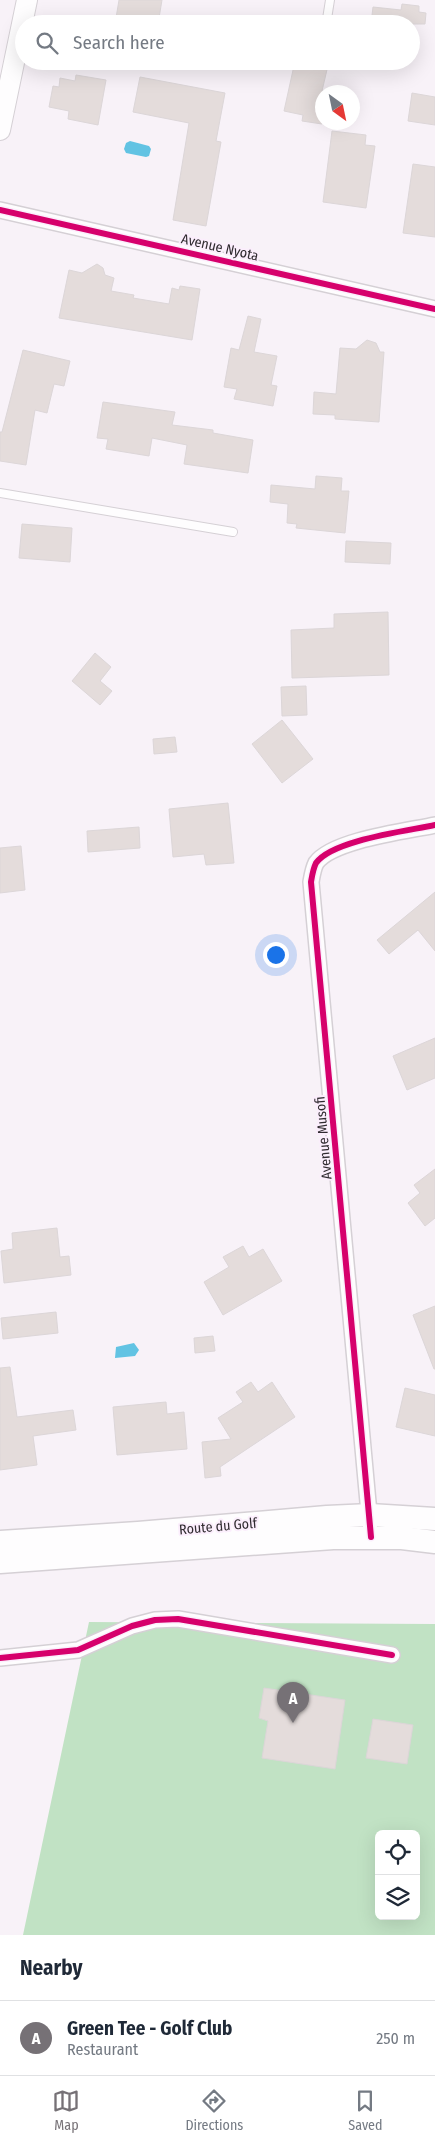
<!DOCTYPE html>
<html lang="en">
<head>
<meta charset="utf-8">
<style>
  body { margin:0; font-family:"Fira Sans Condensed",sans-serif; background:#f6f6f7; color:#1f2937 }
  .controls { position:absolute; right:15px; bottom:15px; display:grid; overflow:hidden; border-radius:8px; box-shadow:0 5px 20px #0002 }
  .controls button { width:45px; height:45px; display:grid; place-items:center; padding:0; border:0; border-bottom:1px solid #e0e1e3; background:#fff; color:#1f2937; font:25px sans-serif }
  .compass { position:absolute; left:315px; top:85px; width:45px; height:45px; border-radius:50%; background:#fff; box-shadow:0 5px 20px #0002; rotate:147deg }
  .you { position:absolute; left:275px; top:954px; width:18px; height:18px; margin:-12px; border:4px solid #fff; border-radius:50%; background:#1a73e8; box-shadow:0 0 0 8px #1a73e833 }
  .badge { display:grid; place-items:center; width:32px; height:32px; border-radius:50%; background:#767176; color:#fff; font-size:16px; font-weight:700 }
  .pin { position:absolute; translate:-50% -41px; filter:drop-shadow(0 1px 2px #0008) }
  .pin::after { content:''; position:absolute; top:26px; width:18px; height:15px; background:inherit; clip-path:polygon(0 0,100% 0,50% 100%) }
  .list { margin:0; padding:0; list-style:none }
  h2 { display:flex; justify-content:space-between; align-items:center; height:65px; margin:0; padding:0 20px; font-size:21px }
  h2 small { font-size:16px; font-weight:400; color:#747a83 }
  .list li { display:grid; grid-template-columns:32px 1fr auto; gap:15px; align-items:center; box-sizing:border-box; height:75px; padding:0 20px; border-top:1px solid #e0e1e3 }
  .list b { display:block; font-size:19px; white-space:nowrap }
  .list p { margin:0; font-size:16px; white-space:nowrap; color:#747a83 }
  .list em { font-size:16px; font-style:normal; color:#747a83 }
  .icon { flex:none; width:28px; height:28px; fill:none; stroke:currentColor; stroke-width:2; stroke-linecap:round; stroke-linejoin:round }
  .map { position:relative; flex:none; width:435px; height:1935px; overflow:hidden }
  .search { position:absolute; background:#fff; box-shadow:0 5px 20px #0002; left:15px; right:15px; top:15px; height:55px; display:flex; align-items:center; gap:12px; box-sizing:border-box; padding:0 18px; border-radius:28px; color:#747a83; font-size:19px }
  .sheet { height:140px; background:#fff }
  nav { display:flex; justify-content:space-around; align-items:center; box-sizing:border-box; height:70px; border-top:1px solid #e0e1e3; background:#fff; font-size:14px; color:#747a83 }
  nav a { display:grid; justify-items:center; gap:2px }
  nav .on { color:#767176 }
  .map>svg:first-child { display:block }
  .green { fill:#c1e2c4; fill-rule:evenodd }
  .water { fill:#62c3e3 }
  .building { fill:#e4dcdb; stroke:#dcd6d8 }
  .lines { fill:none; stroke-linecap:round; stroke-linejoin:round }
  .service-casing { stroke:#d5d0d5; stroke-width:10 }
  .minor-casing { stroke:#d5d0d5; stroke-width:18 }
  .tertiary-casing { stroke:#d5d0d5; stroke-width:22 }
  .secondary-casing { stroke:#d5d0d5; stroke-width:25 }
  .service { stroke:#fefdfe; stroke-width:8 }
  .minor { stroke:#fefdfe; stroke-width:15 }
  .tertiary { stroke:#fefdfe; stroke-width:20 }
  .secondary { stroke:#fefdfe; stroke-width:22 }
  .cycleway-casing { stroke:#fbeefc; stroke-width:9 }
  .cycleway { stroke:#d6006c; stroke-width:6 }
  .labels { text-anchor:middle; stroke-width:4; stroke-linejoin:round; paint-order:stroke }
  .street-label { font-size:14px; fill:#302b30; stroke:#fbeefc }
</style>
</head>
<body>
<div class="map">
<svg width="435" height="1935" viewBox="0 0 435 1935">
  <rect width="100%" height="100%" fill="#f8f2f8"/>
  <path class="green" d="M 89,1622 L 435,1624 L 435,1935 L 23,1935 ZM 379,1834 L 416,1834 L 416,1916 L 379,1916 Z"/>
  <g class="water">
    <path d="M 130,141 L 149,146 L 151,149 L 149,156 L 146,157 L 126,153 L 124,149 L 126,143 Z"/>
    <path d="M 134,1343 L 139,1350 L 135,1356 L 115,1358 L 116,1347 Z"/>
  </g>
  <g class="building">
    <path d="M 119,0 L 162,0 L 158,24 L 115,24 Z"/>
    <path d="M 402,4 L 419,6 L 419,12 L 426,13 L 425,24 L 371,24 L 373,7 L 401,10 Z"/>
    <path d="M 295,61 L 329,61 L 322,91 L 325,91 L 322,92 L 322,124 L 302,121 L 303,115 L 284,111 Z"/>
    <path d="M 76,75 L 106,80 L 98,125 L 68,119 L 69,111 L 49,107 L 53,86 L 59,87 L 60,78 L 75,81 Z"/>
    <path d="M 140,77 L 225,93 L 216,141 L 221,142 L 206,226 L 173,220 L 189,123 L 133,112 Z"/>
    <path d="M 412,93 L 435,97 L 435,125 L 408,121 Z"/>
    <path d="M 332,131 L 366,135 L 365,145 L 375,146 L 366,208 L 323,202 Z"/>
    <path d="M 413,164 L 435,167 L 435,237 L 403,233 Z"/>
    <path d="M 97,264 L 103,268 L 105,275 L 114,278 L 111,291 L 134,295 L 133,298 L 169,304 L 172,288 L 179,290 L 180,286 L 200,289 L 192,340 L 59,318 L 69,270 L 82,273 Z"/>
    <path d="M 248,316 L 261,319 L 254,352 L 277,356 L 271,385 L 277,386 L 273,406 L 234,399 L 237,389 L 224,387 L 231,348 L 239,350 Z"/>
    <path d="M 367,340 L 376,343 L 380,352 L 384,352 L 379,422 L 335,419 L 335,415 L 313,414 L 314,392 L 336,394 L 340,348 L 356,349 Z"/>
    <path d="M 23,350 L 70,361 L 64,386 L 54,384 L 47,413 L 35,410 L 26,465 L 0,461 L 0,432 L 2,432 Z"/>
    <path d="M 103,402 L 175,412 L 172,425 L 213,430 L 213,433 L 253,440 L 248,473 L 184,464 L 187,445 L 152,438 L 149,456 L 106,449 L 108,439 L 97,438 Z"/>
    <path d="M 316,476 L 342,478 L 341,491 L 349,491 L 345,533 L 296,528 L 297,524 L 287,523 L 288,504 L 270,502 L 271,485 L 315,489 Z"/>
    <path d="M 22,524 L 72,528 L 70,562 L 19,558 Z"/>
    <path d="M 346,541 L 391,543 L 390,564 L 345,562 Z"/>
    <path d="M 388,612 L 389,675 L 292,678 L 291,630 L 334,628 L 334,614 Z"/>
    <path d="M 95,653 L 111,667 L 100,681 L 112,691 L 100,705 L 72,681 Z"/>
    <path d="M 306,686 L 307,715 L 282,716 L 281,687 Z"/>
    <path d="M 282,720 L 313,759 L 282,783 L 252,744 Z"/>
    <path d="M 175,737 L 177,752 L 154,754 L 153,739 Z"/>
    <path d="M 228,803 L 234,863 L 206,865 L 204,854 L 173,857 L 169,809 Z"/>
    <path d="M 139,827 L 140,848 L 88,852 L 87,831 Z"/>
    <path d="M 21,846 L 25,890 L 0,893 L 0,848 Z"/>
    <path d="M 435,892 L 435,951 L 418,930 L 389,954 L 377,940 Z"/>
    <path d="M 435,1038 L 435,1078 L 407,1090 L 393,1056 Z"/>
    <path d="M 435,1169 L 435,1218 L 425,1226 L 408,1203 L 420,1193 L 414,1185 Z"/>
    <path d="M 57,1228 L 60,1257 L 69,1256 L 71,1275 L 4,1283 L 1,1251 L 13,1249 L 12,1233 Z"/>
    <path d="M 243,1246 L 249,1257 L 263,1249 L 282,1281 L 223,1315 L 204,1282 L 229,1267 L 223,1257 Z"/>
    <path d="M 435,1306 L 435,1369 L 434,1369 L 413,1315 Z"/>
    <path d="M 56,1312 L 58,1333 L 3,1339 L 1,1318 Z"/>
    <path d="M 213,1336 L 215,1351 L 195,1353 L 194,1338 Z"/>
    <path d="M 10,1367 L 17,1417 L 73,1410 L 76,1430 L 33,1436 L 37,1465 L 0,1470 L 0,1368 Z"/>
    <path d="M 251,1382 L 258,1392 L 272,1382 L 295,1417 L 220,1467 L 221,1476 L 205,1478 L 202,1442 L 231,1439 L 218,1418 L 243,1402 L 236,1392 Z"/>
    <path d="M 405,1388 L 435,1395 L 435,1436 L 396,1427 Z"/>
    <path d="M 166,1402 L 167,1414 L 184,1412 L 187,1449 L 117,1455 L 113,1407 Z"/>
    <path d="M 264,1688 L 345,1700 L 335,1769 L 262,1758 L 268,1721 L 259,1718 Z"/>
    <path d="M 373,1719 L 413,1725 L 407,1764 L 366,1758 Z"/>
  </g>
  <g class="lines">
    <g class="service-casing">
      <g id="service">
        <path d="M 327,19 L 330,0"/>
        <path d="M 0,493 L 233,532"/>
      </g>
    </g>
    <g class="minor-casing">
      <g id="minor">
        <path d="M 0,210 L 435,309"/>
        <path d="M 370,1524 L 311,882 C 312,876 313,869 316,863 C 332,840 407,831 435,825"/>
        <path d="M 0,1658 L 78,1650 L 132,1626 L 155,1620 L 178,1619 L 392,1655"/>
      </g>
    </g>
    <g class="tertiary-casing">
      <path id="tertiary" d="M 0,130 L 27,0"/>
    </g>
    <g class="secondary-casing">
      <g id="secondary">
        <path d="M 0,1542 L 138,1533 L 327,1517 L 370,1515 L 435,1519"/>
        <path d="M 0,1562 L 333,1538 L 402,1538 L 435,1542"/>
      </g>
    </g>
    <use href="#service" class="service"/>
    <use href="#minor" class="minor"/>
    <use href="#tertiary" class="tertiary"/>
    <use href="#secondary" class="secondary"/>
    <g class="cycleway-casing">
      <g id="cycleway">
        <path d="M 0,210 L 435,309"/>
        <path d="M 371,1537 L 311,882 C 312,876 313,869 316,863 C 332,840 407,831 435,825"/>
        <path d="M 0,1658 L 78,1650 L 132,1626 L 155,1620 L 178,1619 L 392,1655"/>
      </g>
    </g>
    <use href="#cycleway" class="cycleway"/>
  </g>
  <g class="labels">
    <g class="street-label">
      <text transform="translate(220 247) rotate(13)" y="5">Avenue Nyota</text>
      <text transform="translate(323 1138) rotate(-95)" y="5">Avenue Musofi</text>
      <text transform="translate(218 1526) rotate(-5)" y="5">Route du Golf</text>
    </g>
  </g>
</svg>
<div class="controls">
<button><svg class="icon" aria-label="locate" viewBox="0 0 24 24"><circle cx="12" cy="12" r="6"/><path d="M12 2v4M12 18v4M2 12h4M18 12h4"/></svg></button>
<button><svg class="icon" aria-label="layers" viewBox="0 0 24 24"><path d="M12 4l9 5-9 5-9-5zM3 14l9 5 9-5"/></svg></button>
</div>
<svg class="compass" viewBox="-18 -18 36 36"><path d="M0-13l5 13h-10z" fill="#e53935"/><path d="M0 13l5-13h-10z" fill="#747a83"/></svg>
<div class="you"></div>
<div class="pin badge" style="left:293px;top:1723px">A</div>
<div class="search"><svg class="icon" aria-label="search" viewBox="0 0 24 24"><circle cx="10" cy="10" r="6"/><path d="M15 15l6 6"/></svg>Search here</div>
</div>
<section class="sheet">
<h2>Nearby<small></small></h2>
<ul class="list">
<li><span class="badge">A</span><div><b>Green Tee - Golf Club</b><p>Restaurant</p></div><em>250 m</em></li>
</ul>
</section>
<nav>
<a class="on"><svg class="icon" aria-label="map" viewBox="0 0 24 24"><path d="M3 6l6-2 6 2 6-2v14l-6 2-6-2-6 2zM9 4v14M15 6v14"/></svg>Map</a>
<a><svg class="icon" aria-label="directions" viewBox="0 0 24 24"><path d="M12 3l9 9-9 9-9-9zM9 14v-3h6M13 9l2 2-2 2"/></svg>Directions</a>
<a><svg class="icon" aria-label="saved" viewBox="0 0 24 24"><path d="M7 4h10v16l-5-4-5 4z"/></svg>Saved</a>
</nav>
</body>
</html>
